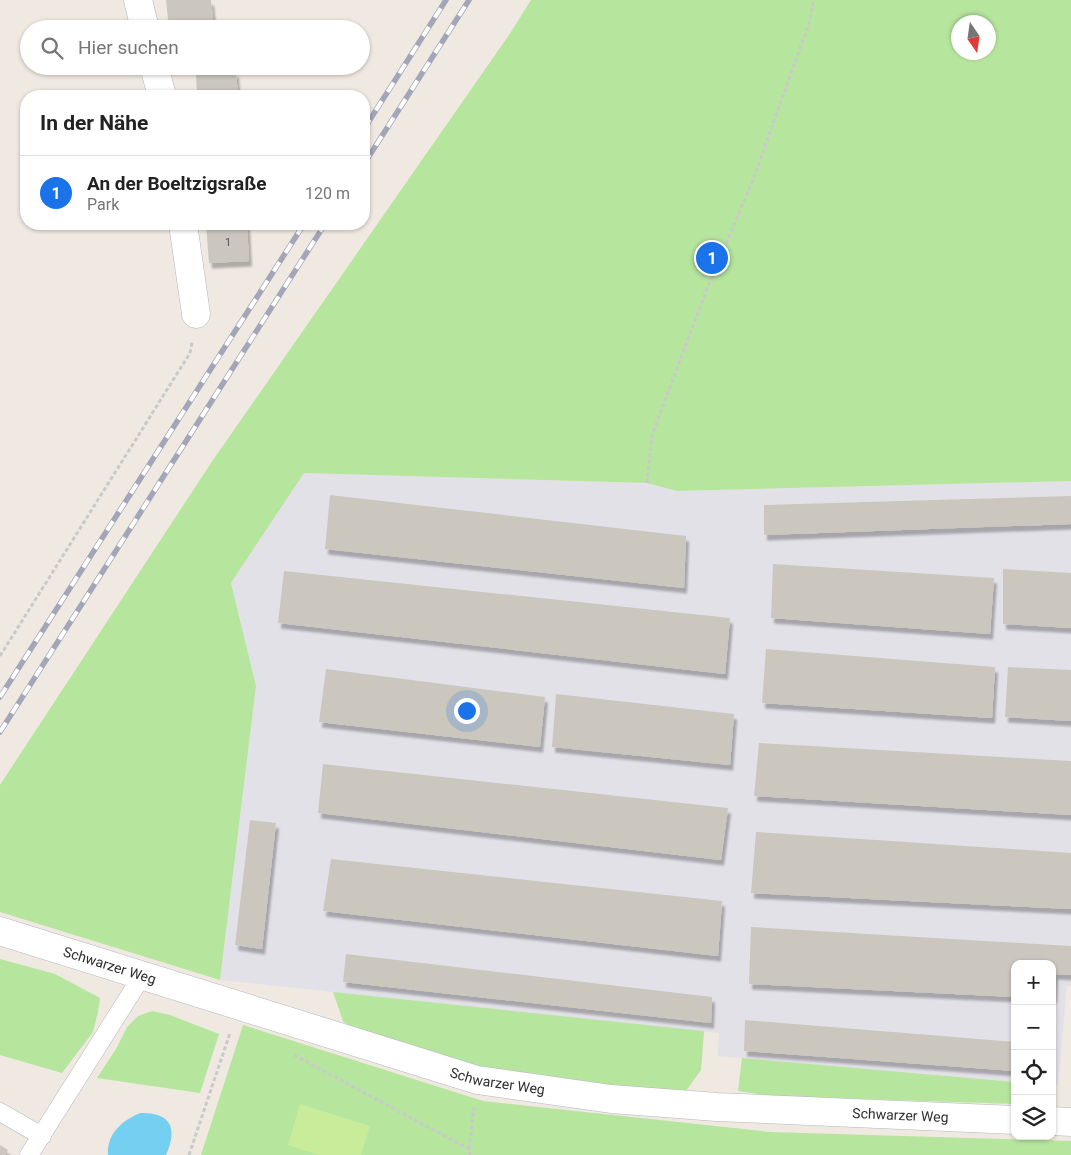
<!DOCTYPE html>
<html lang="de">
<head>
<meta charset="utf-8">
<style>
  body { margin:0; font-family:Roboto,sans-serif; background:#f6f6f6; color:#222 }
  .controls { position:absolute; right:15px; bottom:15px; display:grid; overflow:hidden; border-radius:10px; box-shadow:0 1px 4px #0004 }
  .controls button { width:45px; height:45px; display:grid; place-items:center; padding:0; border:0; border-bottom:1px solid #e0e0e0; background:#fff; color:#222; font:25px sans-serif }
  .compass { position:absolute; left:951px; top:15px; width:45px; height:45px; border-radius:50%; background:#fff; box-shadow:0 1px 4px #0004; rotate:167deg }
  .you { position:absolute; left:466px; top:710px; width:18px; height:18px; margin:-12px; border:4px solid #fff; border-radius:50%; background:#1a73e8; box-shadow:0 0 0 8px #1a73e833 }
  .badge { display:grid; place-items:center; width:32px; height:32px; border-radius:50%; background:#1a73e8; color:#fff; font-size:16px; font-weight:700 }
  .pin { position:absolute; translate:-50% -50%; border:2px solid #fff; box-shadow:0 1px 5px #0006 }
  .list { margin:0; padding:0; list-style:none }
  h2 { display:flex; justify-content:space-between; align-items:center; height:65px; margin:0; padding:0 20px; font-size:21px }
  h2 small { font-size:16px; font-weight:400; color:#767676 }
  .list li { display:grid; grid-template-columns:32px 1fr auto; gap:15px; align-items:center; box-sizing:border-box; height:75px; padding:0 20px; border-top:1px solid #e0e0e0 }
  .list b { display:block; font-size:19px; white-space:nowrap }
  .list p { margin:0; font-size:16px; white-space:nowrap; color:#767676 }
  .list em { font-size:16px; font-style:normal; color:#767676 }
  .icon { flex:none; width:28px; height:28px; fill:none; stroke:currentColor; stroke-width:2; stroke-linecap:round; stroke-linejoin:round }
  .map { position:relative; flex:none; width:1071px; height:1155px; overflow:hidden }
  .search { position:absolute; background:#fff; box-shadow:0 1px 4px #0004; left:20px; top:20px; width:350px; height:55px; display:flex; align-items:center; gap:12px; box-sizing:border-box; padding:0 18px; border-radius:28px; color:#767676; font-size:19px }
  .panel { position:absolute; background:#fff; box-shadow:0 1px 4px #0004; left:20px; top:90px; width:350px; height:140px; border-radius:20px }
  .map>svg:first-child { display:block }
  .industrial { fill:#e3e1e8 }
  .green { fill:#b6e59e; fill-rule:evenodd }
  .pitch { fill:#c9ec9a }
  .water { fill:#75cff0 }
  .building { fill:#cbc7bf; filter:url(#shadow) }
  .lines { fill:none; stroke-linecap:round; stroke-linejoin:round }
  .service-casing { stroke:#b4b7c1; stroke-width:19 }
  .minor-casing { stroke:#b4b7c1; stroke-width:29 }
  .path { stroke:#c9c9c9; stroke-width:3; stroke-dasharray:4 2.5; stroke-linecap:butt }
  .service { stroke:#fff; stroke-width:18 }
  .minor { stroke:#fff; stroke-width:28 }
  .rail-casing { stroke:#a3a6b8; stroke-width:5.5 }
  .rail { stroke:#fff; stroke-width:4; stroke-dasharray:11; stroke-linecap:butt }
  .labels { text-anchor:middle; stroke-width:4; stroke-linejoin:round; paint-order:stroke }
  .number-label { font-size:11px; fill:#555452 }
  .street-label { font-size:14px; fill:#2e2e2e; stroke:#fff }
</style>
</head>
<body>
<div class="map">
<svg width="1071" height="1155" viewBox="0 0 1071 1155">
  <defs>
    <filter id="shadow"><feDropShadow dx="3" dy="5.5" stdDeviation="1" flood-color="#0004"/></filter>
  </defs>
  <rect width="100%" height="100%" fill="#efe9e1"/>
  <path class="industrial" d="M 304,473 L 647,483 L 677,491 L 1071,481 L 1071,986 L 1067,986 L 1058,1085 L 1052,1085 L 1052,964 L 1015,964 L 1015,1082 L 718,1056 L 719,1033 L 220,980 L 256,686 L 231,583 Z"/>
  <g class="green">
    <path d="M 531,0 L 1071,0 L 1071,481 L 677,491 L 647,483 L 304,473 L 231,583 L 256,686 L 220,980 L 0,912 L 0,785 L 211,463 L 511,32 ZM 958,22 L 988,22 L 988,52 L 958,52 Z"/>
    <path d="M 0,959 L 55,974 L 100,998 L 98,1012 L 93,1032 L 62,1073 L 0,1055 Z"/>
    <path d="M 333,992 L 704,1031 L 701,1070 L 686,1091 L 649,1092 L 496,1073 L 355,1031 L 343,1021 Z"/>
    <path d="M 152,1011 L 170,1015 L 219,1034 L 200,1093 L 97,1078 L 116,1049 L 127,1027 L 138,1016 Z"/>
    <path d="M 243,1025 L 483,1101 L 770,1132 L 1071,1141 L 1071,1155 L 201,1155 Z"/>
    <path d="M 742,1058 L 1015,1082 L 1015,1104 L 772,1096 L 738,1091 Z"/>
  </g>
  <path class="pitch" d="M 300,1104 L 370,1126 L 361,1155 L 319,1155 L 288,1145 Z"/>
  <path class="water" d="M 140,1113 C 171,1112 178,1128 166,1155 L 108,1155 C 106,1134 123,1120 140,1113 Z"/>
  <g class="building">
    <path d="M 166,0 L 211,0 L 214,29 L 169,29 Z"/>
    <path d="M 236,72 L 238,96 L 197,96 L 196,75 Z"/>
    <path d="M 206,224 L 247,224 L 249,261 L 209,263 Z"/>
    <path d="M 330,495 L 686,536 L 684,588 L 325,549 Z"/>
    <path d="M 1071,496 L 1071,524 L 764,535 L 764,505 Z"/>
    <path d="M 773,564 L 994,578 L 990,634 L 771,618 Z"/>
    <path d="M 1003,569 L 1071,573 L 1071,628 L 1003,624 Z"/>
    <path d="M 284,571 L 730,618 L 725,674 L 278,623 Z"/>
    <path d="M 766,649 L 995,667 L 992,718 L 762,703 Z"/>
    <path d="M 1008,667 L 1071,670 L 1071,721 L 1005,717 Z"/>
    <path d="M 326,669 L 545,697 L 540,747 L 319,722 Z"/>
    <path d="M 556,694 L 734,714 L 730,765 L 552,747 Z"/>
    <path d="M 759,743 L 1071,761 L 1071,815 L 754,796 Z"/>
    <path d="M 323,764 L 728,808 L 721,860 L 318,813 Z"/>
    <path d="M 250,820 L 276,823 L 262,949 L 235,945 Z"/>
    <path d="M 756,832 L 1071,853 L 1071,909 L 751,893 Z"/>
    <path d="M 331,859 L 722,901 L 718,956 L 323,911 Z"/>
    <path d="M 751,927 L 1071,946 L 1071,975 L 1055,974 L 1054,998 L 1052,998 L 1052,964 L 1015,964 L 1015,997 L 749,984 Z"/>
    <path d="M 346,954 L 712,997 L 711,1023 L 343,982 Z"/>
    <path d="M 745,1020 L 1015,1042 L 1015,1071 L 744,1051 Z"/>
    <path d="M 0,1145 L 8,1150 L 5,1155 L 0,1155 Z"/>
  </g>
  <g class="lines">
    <g class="service-casing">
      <g id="service">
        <path d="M 0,1112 L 42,1136"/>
        <path d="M 29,1155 L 142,976"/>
      </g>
    </g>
    <g class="minor-casing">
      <g id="minor">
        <path d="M 138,0 L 145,29"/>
        <path d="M 154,66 L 162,96"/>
        <path d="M 183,224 L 196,314"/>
        <path id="s1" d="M 0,931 L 477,1080 L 611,1099 L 717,1107 L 1015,1120"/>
        <path d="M 1052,1121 L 1071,1122"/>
      </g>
    </g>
    <g class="path">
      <path d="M 647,483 L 652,435 L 708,286 L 753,180 L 809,23 L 814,0"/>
      <path d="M 0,656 L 190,353 L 192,342"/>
      <path d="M 294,1055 L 469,1149 L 470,1155"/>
      <path d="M 469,1149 L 474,1107"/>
      <path d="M 189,1155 L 230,1033"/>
    </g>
    <use href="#service" class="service"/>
    <use href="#minor" class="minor"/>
    <g class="rail-casing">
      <g id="rail">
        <path d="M 364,129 L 446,0"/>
        <path d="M 364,164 L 469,0"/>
        <path d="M 0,697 L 304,224"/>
        <path d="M 0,732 L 325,224"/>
      </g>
    </g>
    <use href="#rail" class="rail"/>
  </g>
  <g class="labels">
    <g class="number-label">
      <text x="228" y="246">1</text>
    </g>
    <g class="street-label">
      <text dy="5" stroke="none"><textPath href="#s1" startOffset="115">Schwarzer Weg</textPath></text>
      <text dy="5" stroke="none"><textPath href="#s1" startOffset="520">Schwarzer Weg</textPath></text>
      <text dy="5" stroke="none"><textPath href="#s1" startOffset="925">Schwarzer Weg</textPath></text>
    </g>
  </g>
</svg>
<div class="controls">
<button>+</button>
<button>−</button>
<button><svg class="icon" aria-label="locate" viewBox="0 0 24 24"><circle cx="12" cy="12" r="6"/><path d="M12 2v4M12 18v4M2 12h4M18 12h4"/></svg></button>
<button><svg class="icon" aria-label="layers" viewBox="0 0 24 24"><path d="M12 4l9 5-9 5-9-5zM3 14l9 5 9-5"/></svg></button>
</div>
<svg class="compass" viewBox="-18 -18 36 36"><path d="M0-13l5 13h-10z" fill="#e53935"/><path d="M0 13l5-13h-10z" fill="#767676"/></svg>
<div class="you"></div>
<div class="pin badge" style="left:712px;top:258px">1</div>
<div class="search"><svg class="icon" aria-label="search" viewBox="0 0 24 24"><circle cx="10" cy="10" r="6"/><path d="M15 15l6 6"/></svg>Hier suchen</div>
<section class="panel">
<h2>In der Nähe<small></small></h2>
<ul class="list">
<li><span class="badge">1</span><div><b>An der Boeltzigsraße</b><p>Park</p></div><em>120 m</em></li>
</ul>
</section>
</div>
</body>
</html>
